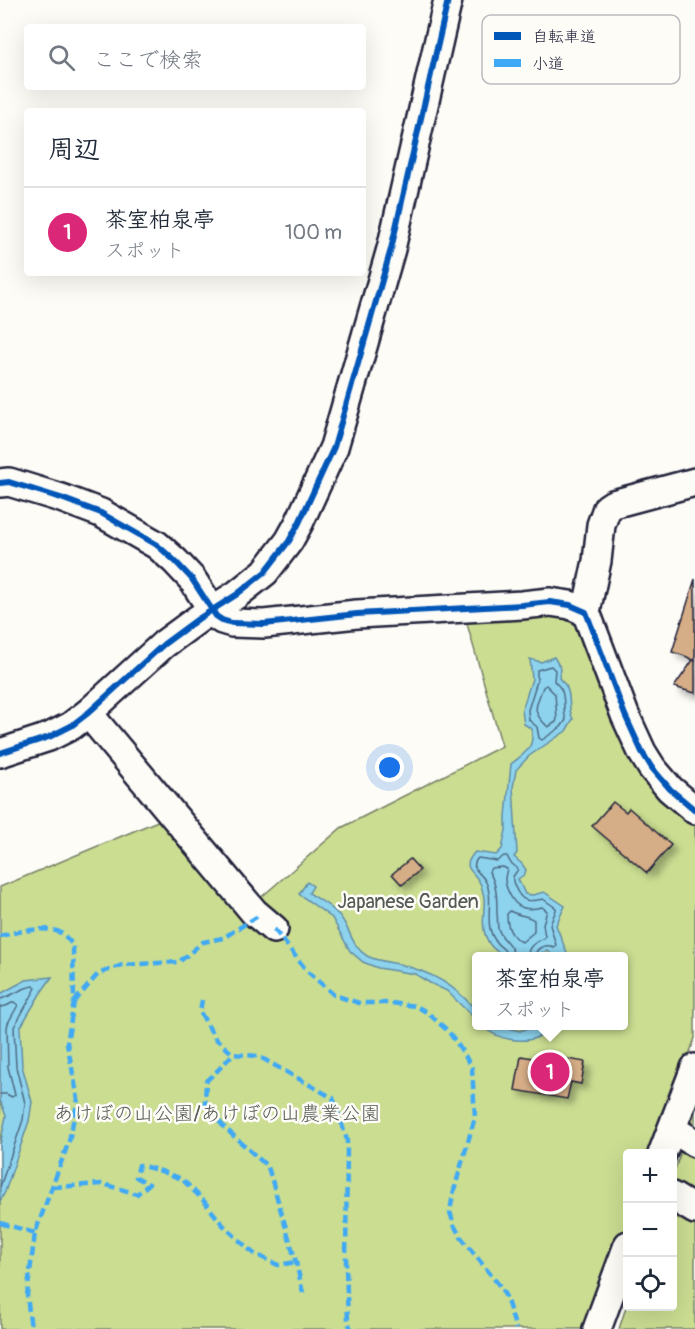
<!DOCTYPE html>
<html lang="ja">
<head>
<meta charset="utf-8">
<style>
  body { margin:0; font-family:Pangolin,"Klee One",sans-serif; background:#f2f2f3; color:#1f2937 }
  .controls { position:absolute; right:18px; bottom:18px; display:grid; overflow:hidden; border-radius:6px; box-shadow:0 6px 24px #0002 }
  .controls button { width:54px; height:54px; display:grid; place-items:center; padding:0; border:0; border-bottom:2px solid #e0e1e3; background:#fff; color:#1f2937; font:30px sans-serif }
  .you { position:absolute; left:390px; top:768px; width:21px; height:21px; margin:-15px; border:4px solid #fff; border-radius:50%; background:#1a73e8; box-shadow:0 0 0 9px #1a73e833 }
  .badge { display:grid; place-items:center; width:39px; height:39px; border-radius:50%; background:#db2777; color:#fff; font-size:20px; font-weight:700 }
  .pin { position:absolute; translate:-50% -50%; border:3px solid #fff; box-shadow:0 2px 6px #0006 }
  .popup { position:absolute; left:472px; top:952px; width:156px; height:78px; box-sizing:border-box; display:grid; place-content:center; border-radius:6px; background:#fff; filter:drop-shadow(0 2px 4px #0005); font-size:20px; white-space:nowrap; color:#747a83 }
  .popup b { font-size:22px; color:#1f2937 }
  .popup::after { content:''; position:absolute; left:50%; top:100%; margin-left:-12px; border:12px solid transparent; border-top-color:#fff }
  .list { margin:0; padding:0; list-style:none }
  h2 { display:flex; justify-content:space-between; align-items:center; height:78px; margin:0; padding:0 24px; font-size:26px }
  h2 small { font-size:20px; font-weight:400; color:#747a83 }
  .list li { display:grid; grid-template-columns:39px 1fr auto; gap:18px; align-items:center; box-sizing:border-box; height:90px; padding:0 24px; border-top:2px solid #e0e1e3 }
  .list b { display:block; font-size:22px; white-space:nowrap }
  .list p { margin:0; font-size:20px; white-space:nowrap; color:#747a83 }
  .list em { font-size:20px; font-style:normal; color:#747a83 }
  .icon { flex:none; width:33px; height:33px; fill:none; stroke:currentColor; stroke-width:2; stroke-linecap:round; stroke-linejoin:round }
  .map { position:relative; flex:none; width:695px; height:1329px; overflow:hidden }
  .search { position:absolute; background:#fff; box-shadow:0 6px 24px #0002; left:24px; top:24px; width:342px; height:66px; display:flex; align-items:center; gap:15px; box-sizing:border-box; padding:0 21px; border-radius:6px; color:#747a83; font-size:22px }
  .panel { position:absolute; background:#fff; box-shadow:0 6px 24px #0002; left:24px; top:108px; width:342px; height:168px; border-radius:6px }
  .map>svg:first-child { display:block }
  .green { fill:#cadd91; stroke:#768066; stroke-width:1.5; fill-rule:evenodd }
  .water { fill:#8dd3ee; stroke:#628ca6; stroke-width:1.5 }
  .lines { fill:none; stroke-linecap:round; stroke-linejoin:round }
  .shore { stroke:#4d6983; stroke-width:1.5 }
  .building { fill:#d5ad86; stroke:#22223b; stroke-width:1.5; filter:url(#shadow) }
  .minor-casing { stroke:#22223b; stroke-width:32 }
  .minor { stroke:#fdfcf7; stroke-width:27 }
  .quiet { stroke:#3fa9f5; stroke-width:4.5; stroke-dasharray:9 4.5; stroke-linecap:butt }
  .cycleway-casing { stroke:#fdfcf7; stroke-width:10 }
  .cycleway { stroke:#0057b8; stroke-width:6 }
  .labels { text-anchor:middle; stroke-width:5; stroke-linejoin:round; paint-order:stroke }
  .park-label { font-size:20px; fill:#545a55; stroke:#fdfcf7 }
  .key { fill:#fdfcf7; stroke:#bbbbbf; stroke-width:1.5 }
  .key-label { font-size:16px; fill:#22223b }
</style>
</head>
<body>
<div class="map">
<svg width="695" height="1329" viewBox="0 0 695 1329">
  <defs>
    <filter id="shadow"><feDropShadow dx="5.5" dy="5.5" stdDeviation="3" flood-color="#0004"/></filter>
  </defs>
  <rect width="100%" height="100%" fill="#fdfcf7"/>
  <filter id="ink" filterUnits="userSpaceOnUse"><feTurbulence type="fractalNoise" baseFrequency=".0167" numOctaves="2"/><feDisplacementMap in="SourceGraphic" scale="12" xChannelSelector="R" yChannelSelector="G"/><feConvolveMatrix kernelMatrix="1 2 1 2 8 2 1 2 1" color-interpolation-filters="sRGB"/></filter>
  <g filter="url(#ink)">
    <g class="green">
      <path d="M 548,613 L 567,616 L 582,627 L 695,822 L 695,1038 L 653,1153 L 628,1154 L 627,1225 L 590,1329 L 0,1329 L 0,887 L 184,810 L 258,900 L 341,828 L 502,746 L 465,617 ZM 476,956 L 624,956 L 624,1026 L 476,1026 Z"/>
      <path d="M 695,1111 L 695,1329 L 619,1329 L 627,1304 L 628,1306 L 672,1306 L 673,1175 Z"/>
    </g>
    <g class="water">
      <path d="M 554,657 L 561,669 L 559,678 C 561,681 564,683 566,686 C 572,696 567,709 573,719 L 566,731 L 529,756 L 516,770 L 513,787 L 517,853 L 514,857 L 522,864 L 526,870 L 524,875 L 518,879 L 525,894 L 533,895 L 544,892 L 565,906 L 556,925 L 568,956 L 553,956 L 548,951 C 523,960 491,963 484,930 C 482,919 485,907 484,897 C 483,893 482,887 480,883 C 473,869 460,869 475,852 L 496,855 L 502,849 L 506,830 L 506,816 L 511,764 C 525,753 534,749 532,729 L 524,724 L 522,710 L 532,679 L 530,659 L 541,662 Z"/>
      <path d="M 307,882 L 313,886 L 309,893 C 319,899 331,906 339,915 C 351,929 350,945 367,956 C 376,961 389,962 399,964 C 433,973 453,984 476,1010 L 476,1020 L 447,991 L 430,983 L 415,974 L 378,968 L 363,962 L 350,951 L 332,918 L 299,894 Z"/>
      <path d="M 52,977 L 40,994 L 20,1028 L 22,1066 L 32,1102 L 29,1121 L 5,1192 L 0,1201 L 0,1145 L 6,1116 L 0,1100 L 0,994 L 26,980 Z"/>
      <path d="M 482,1026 L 498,1026 L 520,1031 L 534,1026 L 550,1026 C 547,1029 544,1033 540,1036 C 523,1045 496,1039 482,1026 Z"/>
    </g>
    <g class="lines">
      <g class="shore">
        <path d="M 551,666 L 555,670 L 554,681 C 556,683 559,686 561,689 C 566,698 562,710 566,720 L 561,727 L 542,740 L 539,738 L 537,727 L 529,720 L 528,710 L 537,681 L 537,670 Z"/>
        <path d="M 546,685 L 555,694 L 557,719 L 556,722 L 548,727 C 531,711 535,708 543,687 Z"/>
        <path d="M 510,911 C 518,916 528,915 534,920 L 534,932 L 522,942 C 510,936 507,927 507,914 Z"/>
        <path d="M 506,956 C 506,948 500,948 496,942 C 494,939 491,933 490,929 C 487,913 493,897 486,882 C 482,873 468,869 478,858 L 497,861 L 504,856 L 507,856 L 510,862 L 518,869 C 517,872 514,874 513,877 C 512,881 514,884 515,887 C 522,903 528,902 543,899 L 556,908 L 556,910 L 550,925 L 556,945 L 554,947 C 546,944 536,947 535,956"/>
        <path d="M 514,956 C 513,944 501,940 498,928 C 497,924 498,918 497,914 C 497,899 497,884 489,872 L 491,868 L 503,867 L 507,869 C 506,873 505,876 505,879 C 505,884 507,889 509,893 C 516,909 527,911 542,907 L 547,911 L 543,924 L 545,937 C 537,943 528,944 528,956"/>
        <path d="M 0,999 C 12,997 21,987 34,986 L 36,988 L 14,1027 L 16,1067 L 25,1103 L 23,1120 L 0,1187"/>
        <path d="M 0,1007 L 6,1006 L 14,1002 L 18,1005 L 8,1023 L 7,1028 L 8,1067 L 15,1095 L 12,1097 L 6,1094 L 0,1094"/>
      </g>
    </g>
    <g class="building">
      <path d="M 695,579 L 695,661 L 685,656 L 672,652 Z"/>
      <path d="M 693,660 L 695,661 L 695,693 L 674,687 Z"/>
      <path d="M 613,802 L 626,812 L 629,808 L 671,845 L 647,873 L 592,826 Z"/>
      <path d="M 410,859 L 420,870 L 402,885 L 392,874 Z"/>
      <path d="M 521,1056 L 562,1063 L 563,1058 L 585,1062 L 581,1084 L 571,1082 L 567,1099 L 515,1090 Z"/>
    </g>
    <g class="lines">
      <g class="minor-casing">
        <g id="minor">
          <path d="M 0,483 L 9,482 L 61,498 L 101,513 L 157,545 L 175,561 L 192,579 L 216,616 L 222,620 L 232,623 L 264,624 L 357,614 L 522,605 L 550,602 L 570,605 L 586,612 L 625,715 L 642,752 L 652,768 L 670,789 L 695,810"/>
          <path d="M 586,612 L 597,561 L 601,525 L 607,508 L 613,504 L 695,482"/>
          <path d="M 88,713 L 254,912 L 274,929"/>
          <path d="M 0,753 L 49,737 L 71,726 L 88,713 L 164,644 L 198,619 L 236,595 L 265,572 L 289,541 L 299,523 L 334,447 L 391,249 L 448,0"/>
          <path d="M 672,1129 L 695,1143"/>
          <path d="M 662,1154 L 695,1068"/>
          <path d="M 672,1196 L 695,1210"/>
          <path d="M 597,1329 L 628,1245"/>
        </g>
      </g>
      <use href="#minor" class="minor"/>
      <g class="quiet">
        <path d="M 274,929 L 307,971 L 334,995 L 359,1003 L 391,1003 L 416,1006 L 428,1013 L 449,1032 L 464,1054 L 472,1068 L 475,1117 L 453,1194 L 450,1212 L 454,1225 L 460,1236 L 499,1285 L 506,1297 L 516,1329"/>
        <path d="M 0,936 C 17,932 47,924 63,934 C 66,937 70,942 73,945 L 74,1002 L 67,1043 L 78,1099 L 69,1141 L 35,1233 L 27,1295 L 31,1329"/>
        <path d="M 202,1000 L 200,1012 L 215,1038 L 233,1054"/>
        <path d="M 74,1002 L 98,974 L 122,965 L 179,962 L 203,942 L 223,938 L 258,916"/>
        <path d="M 53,1187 L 103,1184 L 137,1194 L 149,1184 L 136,1177 L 139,1165 L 161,1171 L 182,1179 L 203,1200 L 223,1225 L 253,1253 L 278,1265 L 296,1262"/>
        <path d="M 0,1223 L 35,1233"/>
        <path d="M 303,1293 L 296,1262 L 268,1167 L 225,1128 L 205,1105 L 206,1081 L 218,1070 L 233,1054 L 258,1056 L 333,1098 L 347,1140 L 346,1267 L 348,1322 L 351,1329"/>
      </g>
      <g class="cycleway-casing">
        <g id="cycleway">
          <path d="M 0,483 L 9,482 L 61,498 L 101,513 L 157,545 L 175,561 L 192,579 L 216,616 L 222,620 L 232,623 L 264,624 L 357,614 L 522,605 L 550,602 L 570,605 L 586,612 L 625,715 L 642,752 L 652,768 L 670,789 L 695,810"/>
          <path d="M 0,753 L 49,737 L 71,726 L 88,713 L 164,644 L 198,619 L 236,595 L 265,572 L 289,541 L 299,523 L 334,447 L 391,249 L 448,0"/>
        </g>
      </g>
      <use href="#cycleway" class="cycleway"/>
    </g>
  </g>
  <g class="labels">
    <g class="park-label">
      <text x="408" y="908">Japanese Garden</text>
      <text x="217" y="1120">あけぼの山公園/あけぼの山農業公園</text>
    </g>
  </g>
  <rect x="482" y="15" width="198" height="69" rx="9" class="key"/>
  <rect x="494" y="32" width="27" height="8" fill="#0057b8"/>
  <rect x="494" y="59" width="27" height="8" fill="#3fa9f5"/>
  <g class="key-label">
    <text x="532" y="42">自転車道</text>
    <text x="532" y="69">小道</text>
  </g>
</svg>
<div class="controls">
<button>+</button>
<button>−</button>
<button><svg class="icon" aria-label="locate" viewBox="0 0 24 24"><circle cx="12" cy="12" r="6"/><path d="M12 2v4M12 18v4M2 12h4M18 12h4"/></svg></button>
</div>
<div class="you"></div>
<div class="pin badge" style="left:550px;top:1072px">1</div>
<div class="popup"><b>茶室柏泉亭</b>スポット</div>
<div class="search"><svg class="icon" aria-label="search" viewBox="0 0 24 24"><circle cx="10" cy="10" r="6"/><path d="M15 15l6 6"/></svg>ここで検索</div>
<section class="panel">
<h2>周辺<small></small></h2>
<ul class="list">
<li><span class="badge">1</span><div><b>茶室柏泉亭</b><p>スポット</p></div><em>100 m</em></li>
</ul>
</section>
</div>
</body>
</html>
